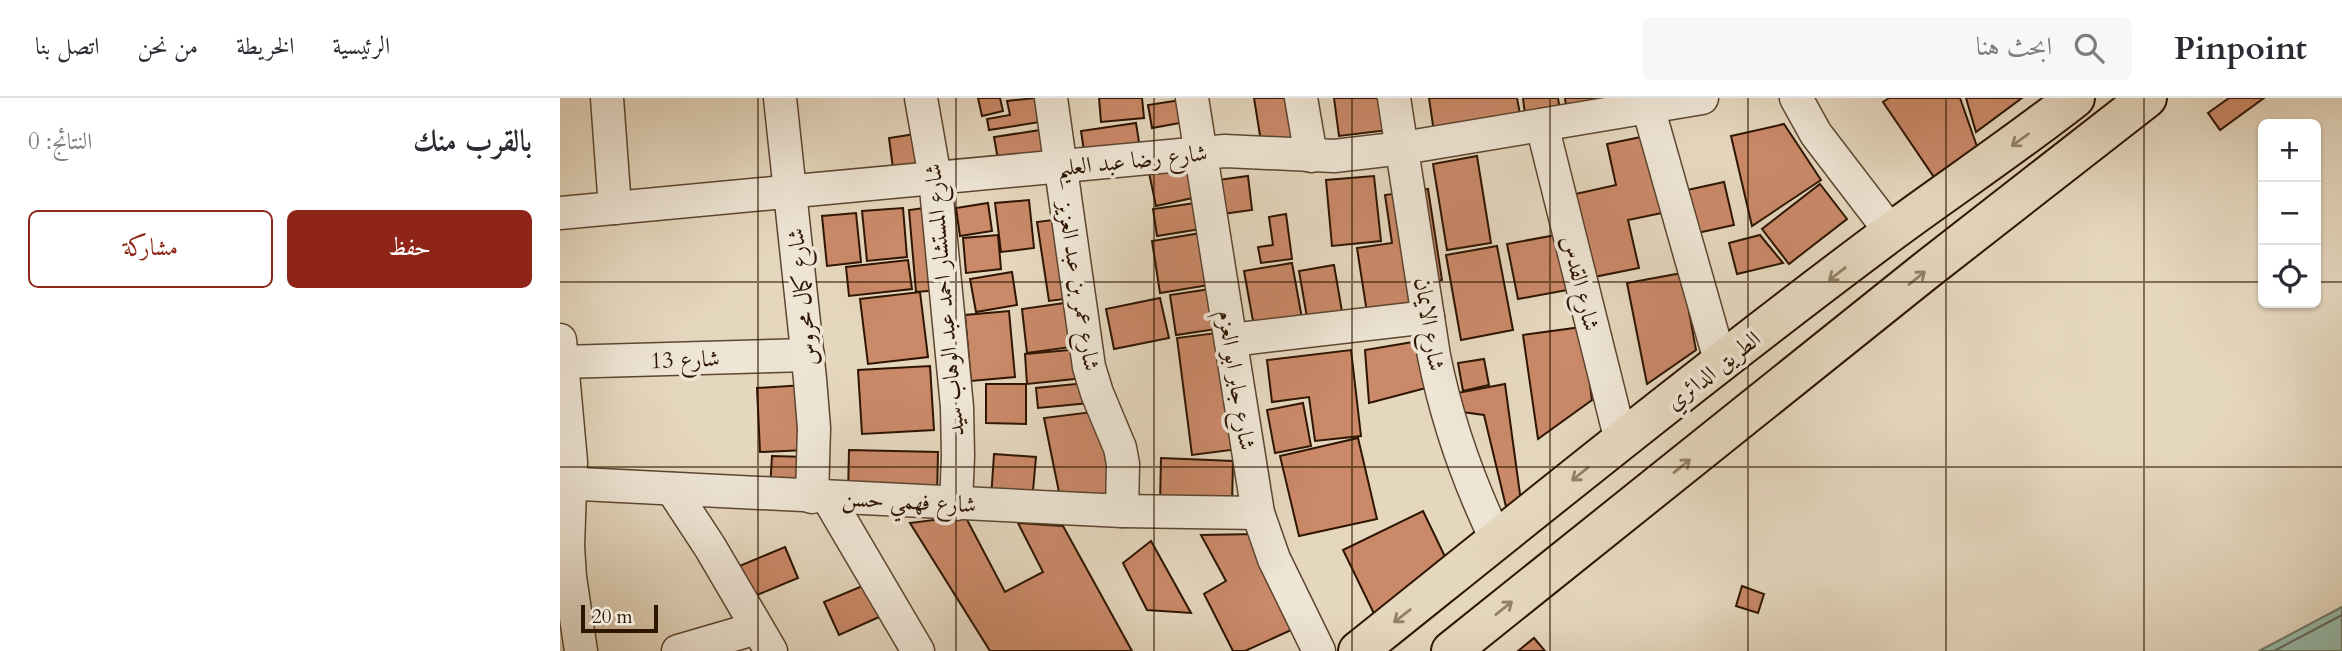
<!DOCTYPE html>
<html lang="ar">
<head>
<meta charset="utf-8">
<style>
  body { margin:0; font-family:Cardo,Amiri,serif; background:#f7f7f7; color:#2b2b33; direction:rtl }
  .controls { position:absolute; right:21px; top:21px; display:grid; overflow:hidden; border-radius:10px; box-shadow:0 2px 5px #0004 }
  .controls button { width:63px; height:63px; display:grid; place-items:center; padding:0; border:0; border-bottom:2px solid #e1e1e2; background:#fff; color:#2b2b33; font:35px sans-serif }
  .scale { position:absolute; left:21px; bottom:18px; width:77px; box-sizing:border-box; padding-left:7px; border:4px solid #2e1500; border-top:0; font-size:19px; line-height:24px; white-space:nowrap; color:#2e1500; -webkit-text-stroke:5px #eee5d5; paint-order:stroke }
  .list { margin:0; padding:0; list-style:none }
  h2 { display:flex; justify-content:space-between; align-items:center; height:91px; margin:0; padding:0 28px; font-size:30px }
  h2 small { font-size:23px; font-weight:400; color:#7c7c81 }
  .actions { display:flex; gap:14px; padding:21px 28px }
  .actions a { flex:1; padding:16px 0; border:2px solid #8f2418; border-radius:10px; text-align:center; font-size:24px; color:#8f2418 }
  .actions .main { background:#8f2418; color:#fff }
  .icon { flex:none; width:38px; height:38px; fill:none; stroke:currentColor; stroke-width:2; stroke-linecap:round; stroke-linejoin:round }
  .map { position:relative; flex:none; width:1782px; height:553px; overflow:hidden; direction:ltr }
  header { display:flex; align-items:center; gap:42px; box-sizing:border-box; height:98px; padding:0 35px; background:#fff; border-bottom:2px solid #e1e1e2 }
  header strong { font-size:33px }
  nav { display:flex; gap:38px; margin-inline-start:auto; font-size:24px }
  .search { width:490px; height:63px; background:#f7f7f7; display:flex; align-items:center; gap:18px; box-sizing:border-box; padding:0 24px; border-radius:10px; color:#7c7c81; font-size:26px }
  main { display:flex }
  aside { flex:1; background:#fff }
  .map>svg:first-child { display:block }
  .water { fill:#97baab; stroke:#6d7867; stroke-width:2 }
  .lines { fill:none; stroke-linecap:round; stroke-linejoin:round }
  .shore { stroke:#626856; stroke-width:2 }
  .building { fill:#ca8969; stroke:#2e1500; stroke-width:2 }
  .minor-casing { stroke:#5c4630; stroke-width:35 }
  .trunk-casing { stroke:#2e1500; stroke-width:42 }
  .minor { stroke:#eee5d5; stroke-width:32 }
  .trunk { stroke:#e5d7be; stroke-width:38 }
  .oneway { stroke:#938068 }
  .grid { fill:none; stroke:#2e1500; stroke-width:2; stroke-opacity:0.55 }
  .labels { text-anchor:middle; stroke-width:7; stroke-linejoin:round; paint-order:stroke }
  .street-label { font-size:23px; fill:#2e1500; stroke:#eee5d5 }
</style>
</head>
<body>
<header>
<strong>Pinpoint</strong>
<div class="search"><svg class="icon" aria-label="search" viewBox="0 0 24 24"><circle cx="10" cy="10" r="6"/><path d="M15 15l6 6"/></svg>ابحث هنا</div>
<nav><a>الرئيسية</a><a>الخريطة</a><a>من نحن</a><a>اتصل بنا</a></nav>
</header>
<main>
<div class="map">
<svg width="1782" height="553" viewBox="0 0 1782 553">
  <rect width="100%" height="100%" fill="#e5d7be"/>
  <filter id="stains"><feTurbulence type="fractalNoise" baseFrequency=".00286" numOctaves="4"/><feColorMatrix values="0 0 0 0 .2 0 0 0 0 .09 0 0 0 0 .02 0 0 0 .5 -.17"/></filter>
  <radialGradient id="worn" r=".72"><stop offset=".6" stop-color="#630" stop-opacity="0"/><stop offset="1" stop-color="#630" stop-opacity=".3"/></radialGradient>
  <path class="water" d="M 1782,509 L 1782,553 L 1699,553 Z"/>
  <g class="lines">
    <path class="shore" d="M 1714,553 L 1782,517"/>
  </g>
  <g class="building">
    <path d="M 418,0 L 440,0 L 443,13 L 422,18 Z"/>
    <path d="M 476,0 L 480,24 L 429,32 L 427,21 L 450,17 L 447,3 Z"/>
    <path d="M 539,0 L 582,0 L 584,20 L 541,24 Z"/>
    <path d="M 694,0 L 734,0 L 741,44 L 702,50 Z"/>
    <path d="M 774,0 L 825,0 L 829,32 L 779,38 Z"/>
    <path d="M 869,0 L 957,0 L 962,27 L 875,41 Z"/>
    <path d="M 963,0 L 998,0 L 1001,19 L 966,24 Z"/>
    <path d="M 1005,0 L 1074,0 L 1007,17 Z"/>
    <path d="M 1329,0 L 1400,0 L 1421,60 L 1380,88 L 1323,4 Z"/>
    <path d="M 1406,0 L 1462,0 L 1416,34 Z"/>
    <path d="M 1669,0 L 1704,0 L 1660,32 L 1648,15 Z"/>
    <path d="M 627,1 L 631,23 L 592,30 L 588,7 Z"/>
    <path d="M 576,25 L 581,57 L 526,66 L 521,33 Z"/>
    <path d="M 1224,26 L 1261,82 L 1192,128 L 1171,38 Z"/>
    <path d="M 487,31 L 493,65 L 440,73 L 434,39 Z"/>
    <path d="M 362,35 L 368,73 L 334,78 L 329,40 Z"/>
    <path d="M 1086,38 L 1102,115 L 1068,122 L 1079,170 L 1029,180 L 1011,97 L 1056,87 L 1047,46 Z"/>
    <path d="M 917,58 L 931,145 L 887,152 L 873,66 Z"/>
    <path d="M 634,61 L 642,98 L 596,108 L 588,70 Z"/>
    <path d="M 688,78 L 692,112 L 662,116 L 658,82 Z"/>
    <path d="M 814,78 L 821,143 L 772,148 L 766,82 Z"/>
    <path d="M 1164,84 L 1174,127 L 1128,137 L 1118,94 Z"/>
    <path d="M 1260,86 L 1287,121 L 1229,166 L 1202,131 Z"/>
    <path d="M 868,91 L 882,182 L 851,186 L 857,227 L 810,234 L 797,150 L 832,145 L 825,97 Z"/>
    <path d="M 469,102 L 474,150 L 441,154 L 435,105 Z"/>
    <path d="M 643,104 L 647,130 L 597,138 L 593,111 Z"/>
    <path d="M 428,105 L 432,133 L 400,138 L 396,110 Z"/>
    <path d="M 372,109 L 380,192 L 356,194 L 349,112 Z"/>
    <path d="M 343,110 L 347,159 L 307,163 L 302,113 Z"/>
    <path d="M 296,115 L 301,164 L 267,168 L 262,118 Z"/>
    <path d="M 726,116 L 732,161 L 701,165 L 698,149 L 713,147 L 709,119 Z"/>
    <path d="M 500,121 L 512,200 L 489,203 L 477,124 Z"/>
    <path d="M 647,134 L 655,186 L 600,195 L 592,143 Z"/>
    <path d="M 1007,135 L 1018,190 L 958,201 L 947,146 Z"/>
    <path d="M 438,137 L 441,171 L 406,175 L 403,140 Z"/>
    <path d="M 1200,137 L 1223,165 L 1177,176 L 1169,145 Z"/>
    <path d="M 937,148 L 953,232 L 901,242 L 886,157 Z"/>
    <path d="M 348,162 L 352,191 L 289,198 L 286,169 Z"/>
    <path d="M 732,165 L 743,226 L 695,234 L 684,173 Z"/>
    <path d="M 774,167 L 784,225 L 749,231 L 739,173 Z"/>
    <path d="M 452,174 L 457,207 L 416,214 L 410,181 Z"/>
    <path d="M 1122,175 L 1136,252 L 1087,286 L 1067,185 Z"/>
    <path d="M 657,190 L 663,230 L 616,237 L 610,197 Z"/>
    <path d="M 360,194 L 368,259 L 308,266 L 300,201 Z"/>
    <path d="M 600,200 L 609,240 L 554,251 L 546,211 Z"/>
    <path d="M 512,204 L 518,248 L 467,255 L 462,211 Z"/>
    <path d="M 449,213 L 455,279 L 411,283 L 405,217 Z"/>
    <path d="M 1022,229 L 1032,302 L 978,341 L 963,237 Z"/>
    <path d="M 664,234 L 679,351 L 632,357 L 617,240 Z"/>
    <path d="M 859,243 L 866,290 L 809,305 L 805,252 Z"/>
    <path d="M 521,251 L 524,280 L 467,286 L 465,256 Z"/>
    <path d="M 791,252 L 801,338 L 755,343 L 749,299 L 712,304 L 707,262 Z"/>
    <path d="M 924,261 L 929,287 L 903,293 L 898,265 Z"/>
    <path d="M 370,268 L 374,332 L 302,336 L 298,272 Z"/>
    <path d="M 526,285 L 529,305 L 478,310 L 476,290 Z"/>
    <path d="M 426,286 L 466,286 L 466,326 L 426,325 Z"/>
    <path d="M 945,286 L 962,411 L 948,417 L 924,317 L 895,313 L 892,296 Z"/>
    <path d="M 244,287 L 247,352 L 200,354 L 197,290 Z"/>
    <path d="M 743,305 L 751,348 L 715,355 L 707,312 Z"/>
    <path d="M 540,313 L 554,405 L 501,404 L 484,320 Z"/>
    <path d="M 798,340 L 817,421 L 739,438 L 720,358 Z"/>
    <path d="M 289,352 L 378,354 L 377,398 L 288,396 Z"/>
    <path d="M 434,356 L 476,359 L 472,404 L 431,401 Z"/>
    <path d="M 212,358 L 246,359 L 245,392 L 210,391 Z"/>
    <path d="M 601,360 L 673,363 L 672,407 L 600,405 Z"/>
    <path d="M 863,413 L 890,469 L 820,528 L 783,452 Z"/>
    <path d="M 405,418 L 445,494 L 483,474 L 458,425 L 503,428 L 572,553 L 430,553 L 350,425 Z"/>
    <path d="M 698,436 L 740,528 L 685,553 L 673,553 L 644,496 L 666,483 L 641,437 Z"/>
    <path d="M 591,443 L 631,515 L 587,512 L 563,465 Z"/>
    <path d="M 225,449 L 238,480 L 190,500 L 177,469 Z"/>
    <path d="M 312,484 L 326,516 L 279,537 L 264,504 Z"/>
    <path d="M 1182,488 L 1204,496 L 1198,515 L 1176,508 Z"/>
    <path d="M 974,540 L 985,553 L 958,553 Z"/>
  </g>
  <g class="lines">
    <g class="minor-casing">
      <g id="minor">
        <path d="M 47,0 L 55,110"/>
        <path d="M 220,0 L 250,281 L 254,330 L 252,399"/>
        <path d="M 361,0 L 375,80 L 397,309 L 398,358 L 396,406"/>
        <path d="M 491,0 L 529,269 L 537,295 L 560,350 L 563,366 L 562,413"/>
        <path d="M 632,0 L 698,415 L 714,461 L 759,553"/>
        <path d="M 741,0 L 751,58"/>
        <path d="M 834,0 L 874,258 C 887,323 908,383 937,443"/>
        <path d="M 1236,0 L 1256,36 L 1331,134"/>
        <path d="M 1088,9 L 1161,266"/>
        <path d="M 982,27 L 1061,343"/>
        <path d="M 0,115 L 642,55 L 665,53 L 774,58 L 843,50 L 1142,0"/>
        <path d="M 0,242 L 11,364 L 8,448 L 10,479 L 21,553"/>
        <path d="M 671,242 L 868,219"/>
        <path d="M 2,264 L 248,257"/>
        <path d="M 0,385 L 562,413 L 698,415"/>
        <path d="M 112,391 L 150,449 L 211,553"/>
        <path d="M 268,400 L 358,553"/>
        <path d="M 118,553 L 197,530"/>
      </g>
    </g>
    <g class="trunk-casing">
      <g id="trunk">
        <path d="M 798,553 C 974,412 1150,269 1331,134 C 1392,89 1455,47 1515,0"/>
        <path d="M 891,553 L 1364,174 L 1587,0"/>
      </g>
    </g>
    <use href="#minor" class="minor"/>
    <use href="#trunk" class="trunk"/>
  </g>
  <defs><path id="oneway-shaft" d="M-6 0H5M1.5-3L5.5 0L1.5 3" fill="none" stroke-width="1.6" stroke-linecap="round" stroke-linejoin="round" transform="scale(1.75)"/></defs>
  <g class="oneway">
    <use href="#oneway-shaft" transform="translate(1460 42) rotate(144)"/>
    <use href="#oneway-shaft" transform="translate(1277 176) rotate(142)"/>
    <use href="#oneway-shaft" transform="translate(1357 180) rotate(-39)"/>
    <use href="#oneway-shaft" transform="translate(1122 368) rotate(-39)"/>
    <use href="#oneway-shaft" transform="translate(1020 376) rotate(141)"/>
    <use href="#oneway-shaft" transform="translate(944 510) rotate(-39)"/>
    <use href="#oneway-shaft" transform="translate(842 518) rotate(142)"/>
  </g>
  <path class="grid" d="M 198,0 L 198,553M 396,0 L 396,553M 594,0 L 594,553M 792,0 L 792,553M 990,0 L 990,553M 1188,0 L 1188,553M 1386,0 L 1386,553M 1584,0 L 1584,553M 0,184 L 1703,184M 1756,184 L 1782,184M 0,369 L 1782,369"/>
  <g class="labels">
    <g class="street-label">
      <text transform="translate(572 62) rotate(-6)" y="8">شارع رضا عبد العليم</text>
      <text transform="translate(1021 185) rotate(76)" y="8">شارع القدس</text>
      <text transform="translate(519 188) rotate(81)" y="8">شارع عمر بن عبد العزيز</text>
      <text transform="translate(242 199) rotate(-96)" y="8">شارع كمال محروس</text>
      <text transform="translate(384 202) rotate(-95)" y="8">شارع المستشار احمد عبد الوهاب سيد</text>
      <text transform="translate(870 226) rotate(81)" y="8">شارع الايمان</text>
      <text transform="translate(125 261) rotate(-2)" y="8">شارع 13</text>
      <text transform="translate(1153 272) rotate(-38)" y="8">الطريق الدائري</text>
      <text transform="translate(677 282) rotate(81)" y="8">شارع جابر ابو العزم</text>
      <text transform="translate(349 403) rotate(3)" y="8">شارع فهمي حسن</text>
    </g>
  </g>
  <rect width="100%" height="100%" filter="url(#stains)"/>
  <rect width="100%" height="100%" fill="url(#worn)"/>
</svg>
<div class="controls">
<button>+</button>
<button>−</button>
<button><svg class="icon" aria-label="locate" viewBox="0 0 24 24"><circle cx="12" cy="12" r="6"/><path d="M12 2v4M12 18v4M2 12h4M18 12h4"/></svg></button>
</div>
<div class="scale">20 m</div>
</div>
<aside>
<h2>بالقرب منك<small>النتائج: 0</small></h2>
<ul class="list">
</ul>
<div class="actions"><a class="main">حفظ</a><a>مشاركة</a></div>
</aside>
</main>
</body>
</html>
